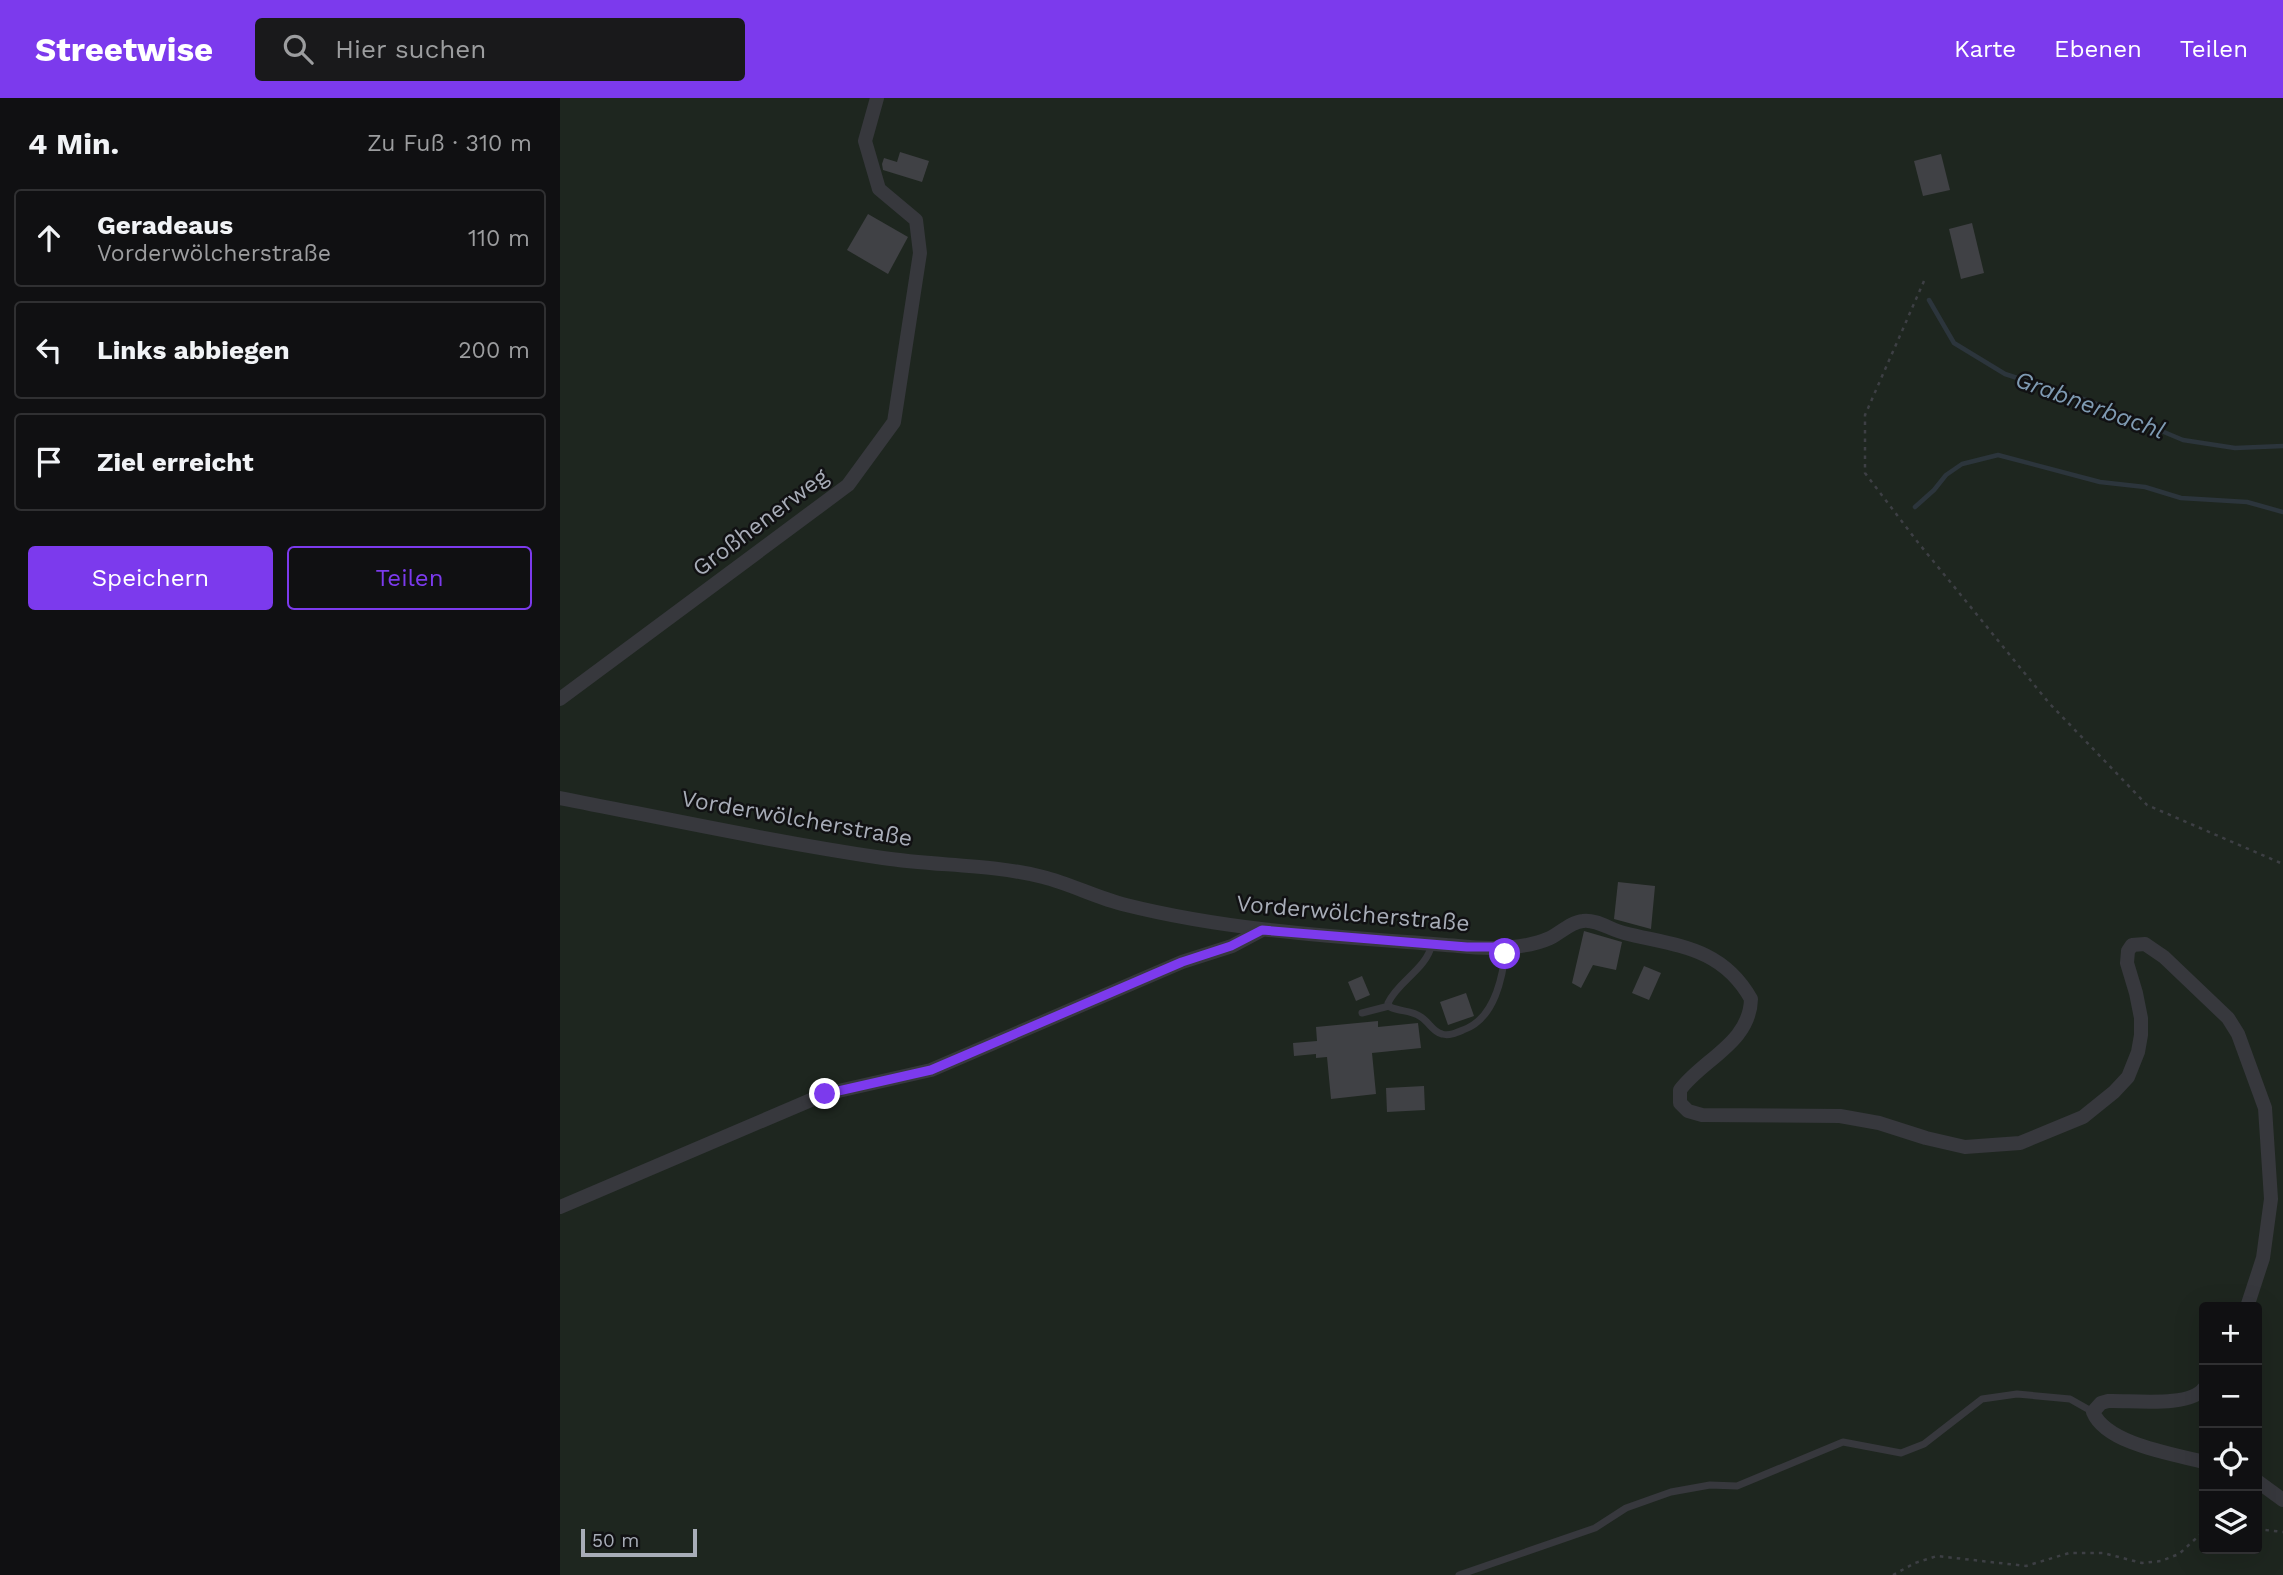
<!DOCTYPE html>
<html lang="de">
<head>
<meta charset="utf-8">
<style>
  body { margin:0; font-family:"Work Sans",sans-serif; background:#19191b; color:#f1f3f6 }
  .controls { position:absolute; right:21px; bottom:21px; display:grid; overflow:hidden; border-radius:7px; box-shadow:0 7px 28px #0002 }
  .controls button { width:63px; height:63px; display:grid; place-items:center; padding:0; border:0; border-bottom:2px solid #303032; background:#101012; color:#f1f3f6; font:35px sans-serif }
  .scale { position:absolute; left:21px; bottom:18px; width:116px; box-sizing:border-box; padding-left:7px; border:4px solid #a8adb8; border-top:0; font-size:19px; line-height:24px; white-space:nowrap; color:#a8adb8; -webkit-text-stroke:5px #111113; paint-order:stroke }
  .stop { position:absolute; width:21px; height:21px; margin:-16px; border:5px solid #7c3aed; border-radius:50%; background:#fff }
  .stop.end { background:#7c3aed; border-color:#fff; box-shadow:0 2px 7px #0008 }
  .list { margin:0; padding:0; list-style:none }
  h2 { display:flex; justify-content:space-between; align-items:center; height:91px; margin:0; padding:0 28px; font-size:30px }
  h2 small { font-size:23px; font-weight:400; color:#9c9d9f }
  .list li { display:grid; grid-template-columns:46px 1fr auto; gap:21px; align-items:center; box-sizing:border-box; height:98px; margin:0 14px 14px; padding:0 14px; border:2px solid #303032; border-radius:7px }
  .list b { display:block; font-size:26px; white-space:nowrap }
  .list p { margin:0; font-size:23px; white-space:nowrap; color:#9c9d9f }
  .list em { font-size:23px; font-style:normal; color:#9c9d9f }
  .actions { display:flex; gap:14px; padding:21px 28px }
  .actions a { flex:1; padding:16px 0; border:2px solid #7c3aed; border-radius:7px; text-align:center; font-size:24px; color:#7c3aed }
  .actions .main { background:#7c3aed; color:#fff }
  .icon { flex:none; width:38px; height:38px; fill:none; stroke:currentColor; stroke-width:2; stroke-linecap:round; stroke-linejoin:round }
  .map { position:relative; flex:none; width:1723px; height:1477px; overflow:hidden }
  header { display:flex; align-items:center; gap:42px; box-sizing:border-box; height:98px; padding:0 35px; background:#7c3aed; color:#fff }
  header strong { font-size:33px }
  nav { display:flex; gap:38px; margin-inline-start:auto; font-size:24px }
  .search { width:490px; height:63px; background:#19191b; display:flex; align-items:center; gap:18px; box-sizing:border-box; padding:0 24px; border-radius:7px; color:#9c9d9f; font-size:26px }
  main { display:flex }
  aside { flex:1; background:#101012 }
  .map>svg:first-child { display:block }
  .green { fill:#1e261f; fill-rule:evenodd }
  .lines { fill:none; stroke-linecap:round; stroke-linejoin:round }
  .stream { stroke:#2c353c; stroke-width:4.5 }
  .building { fill:#404145 }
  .path { stroke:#3d3f44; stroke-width:2.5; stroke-dasharray:3.5 5; stroke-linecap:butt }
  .service { stroke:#37383d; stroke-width:7 }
  .minor { stroke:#37383d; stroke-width:14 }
  .route { stroke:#7c3aed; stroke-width:9 }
  .labels { text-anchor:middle; stroke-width:5; stroke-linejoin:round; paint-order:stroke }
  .street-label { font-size:23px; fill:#a8adb8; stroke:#111113 }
  .water-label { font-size:24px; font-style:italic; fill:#7f9bb3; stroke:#111113 }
</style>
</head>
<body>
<header>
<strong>Streetwise</strong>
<div class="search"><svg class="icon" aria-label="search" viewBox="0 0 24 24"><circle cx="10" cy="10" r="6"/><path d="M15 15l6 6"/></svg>Hier suchen</div>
<nav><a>Karte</a><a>Ebenen</a><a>Teilen</a></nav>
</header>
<main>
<aside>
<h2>4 Min.<small>Zu Fuß · 310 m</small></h2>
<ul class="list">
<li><svg class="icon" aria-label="ahead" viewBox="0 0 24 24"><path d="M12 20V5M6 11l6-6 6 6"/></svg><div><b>Geradeaus</b><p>Vorderwölcherstraße</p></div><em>110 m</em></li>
<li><svg class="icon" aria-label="left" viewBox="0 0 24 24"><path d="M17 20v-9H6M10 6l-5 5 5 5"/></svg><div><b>Links abbiegen</b></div><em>200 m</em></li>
<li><svg class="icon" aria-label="arrive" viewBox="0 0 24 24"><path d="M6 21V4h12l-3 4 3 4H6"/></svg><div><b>Ziel erreicht</b></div></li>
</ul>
<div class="actions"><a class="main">Speichern</a><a>Teilen</a></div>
</aside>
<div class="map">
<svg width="1723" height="1477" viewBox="0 0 1723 1477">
  <rect width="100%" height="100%" fill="#161618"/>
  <path class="green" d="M 0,0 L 1723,0 L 1723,1477 L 0,1477 ZM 1644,1209 L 1697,1209 L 1697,1451 L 1644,1451 Z"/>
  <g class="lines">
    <g class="stream">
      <path d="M 1369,202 L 1394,245 L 1445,276 L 1532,304 L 1623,342 L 1675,350 L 1723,348"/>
      <path d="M 1355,409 L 1374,392 L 1386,377 L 1402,366 L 1438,357 L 1540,384 L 1585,389 L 1621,400 L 1687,404 L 1723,414"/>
    </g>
  </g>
  <g class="building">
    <path d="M 340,54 L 369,63 L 362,84 L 323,72 L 322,66 L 324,60 L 337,64 Z"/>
    <path d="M 1381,56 L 1390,92 L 1363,98 L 1354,63 Z"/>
    <path d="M 308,116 L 348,139 L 328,176 L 287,152 Z"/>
    <path d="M 1412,125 L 1424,175 L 1401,181 L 1389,131 Z"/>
    <path d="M 1058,784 L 1095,788 L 1091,831 L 1054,821 Z"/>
    <path d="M 1024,833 L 1062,844 L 1056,872 L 1033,867 L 1021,890 L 1012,885 Z"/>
    <path d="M 1084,868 L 1101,875 L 1089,902 L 1072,895 Z"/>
    <path d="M 802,878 L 810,897 L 796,903 L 788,884 Z"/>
    <path d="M 906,895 L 914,918 L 888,927 L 880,904 Z"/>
    <path d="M 818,923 L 818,929 L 858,925 L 861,950 L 812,955 L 816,996 L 771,1001 L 767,959 L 756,960 L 756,956 L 734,958 L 733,945 L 757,943 L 756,929 Z"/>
    <path d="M 864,988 L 865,1012 L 827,1014 L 826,990 Z"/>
  </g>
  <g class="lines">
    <g class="path">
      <path d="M 1364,183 L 1305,317 L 1305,375 L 1356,442 L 1489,605 L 1587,707 L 1723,766"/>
      <path d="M 1697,1431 L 1723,1434"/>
      <path d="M 1333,1477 L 1355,1465 L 1377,1458 L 1466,1468 L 1509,1455 L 1543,1455 L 1582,1465 L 1601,1463 L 1619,1456 L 1644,1433"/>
    </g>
    <g class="service">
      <path d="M 872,846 C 866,872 839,882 828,905 L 830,909 C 841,914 852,912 861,919 C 869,924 873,934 882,936 C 889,938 896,935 903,932 C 935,921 943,879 946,849"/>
      <path d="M 802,915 L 829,908"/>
      <path d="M 899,1477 L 1035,1430 L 1066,1410 L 1111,1394 L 1150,1387 L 1177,1388 L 1283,1344 L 1341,1355 L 1364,1346 L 1422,1301 L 1457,1296 L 1510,1301 L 1533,1314"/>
    </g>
    <g class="minor">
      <path d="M 0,601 L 288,387 L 334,324 L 360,155 L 356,122 L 319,91 L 305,43 L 317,0"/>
      <path d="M 0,700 C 108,721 215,744 323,760 C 376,768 432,766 483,779 C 511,786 537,800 566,807 C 674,834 786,839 898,848 C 926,851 963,852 990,840 C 1000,835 1011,824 1023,823 C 1036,821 1051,832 1064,835 C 1115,848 1161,848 1191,901 C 1190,945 1143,961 1120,992 L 1120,1005 L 1128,1013 L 1142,1017 L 1280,1018 L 1319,1025 L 1366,1040 L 1405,1049 L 1460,1045 L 1523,1019 L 1554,994 L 1568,979 L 1578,954 L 1581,937 L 1581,920 L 1576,895 L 1567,865 L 1568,853 L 1572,847 L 1585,846 L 1604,859 L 1668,920 L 1678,936 L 1705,1010 L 1711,1101 L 1703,1160 L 1687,1209"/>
      <path d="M 0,1109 L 265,996 L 371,972 L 622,864 L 672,848 L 702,832"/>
      <path d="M 1644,1290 C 1631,1310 1571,1302 1548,1303 L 1541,1305 L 1533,1314 C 1546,1346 1613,1356 1644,1364"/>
      <path d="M 1697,1383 L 1723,1402"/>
    </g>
  </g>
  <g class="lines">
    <path class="route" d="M 265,996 L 371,972 L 622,864 L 671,848 L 702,832 L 907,849 L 946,849 L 945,856"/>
  </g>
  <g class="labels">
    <g class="street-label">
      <text transform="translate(200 424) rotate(-37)" y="8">Großhenerweg</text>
      <text transform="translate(237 720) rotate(10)" y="8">Vorderwölcherstraße</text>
      <text transform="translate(793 815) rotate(5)" y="8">Vorderwölcherstraße</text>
    </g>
    <g class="water-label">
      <text transform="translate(1530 307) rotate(20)" y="8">Grabnerbachl</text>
    </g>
  </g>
</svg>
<div class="controls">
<button>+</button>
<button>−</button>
<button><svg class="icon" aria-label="locate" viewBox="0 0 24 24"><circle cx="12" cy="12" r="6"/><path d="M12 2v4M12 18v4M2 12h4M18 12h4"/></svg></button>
<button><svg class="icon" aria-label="layers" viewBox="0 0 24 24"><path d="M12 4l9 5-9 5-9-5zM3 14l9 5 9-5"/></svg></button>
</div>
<div class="scale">50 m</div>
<div class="stop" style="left:945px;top:856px"></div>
<div class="stop end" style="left:265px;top:996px"></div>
</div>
</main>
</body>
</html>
